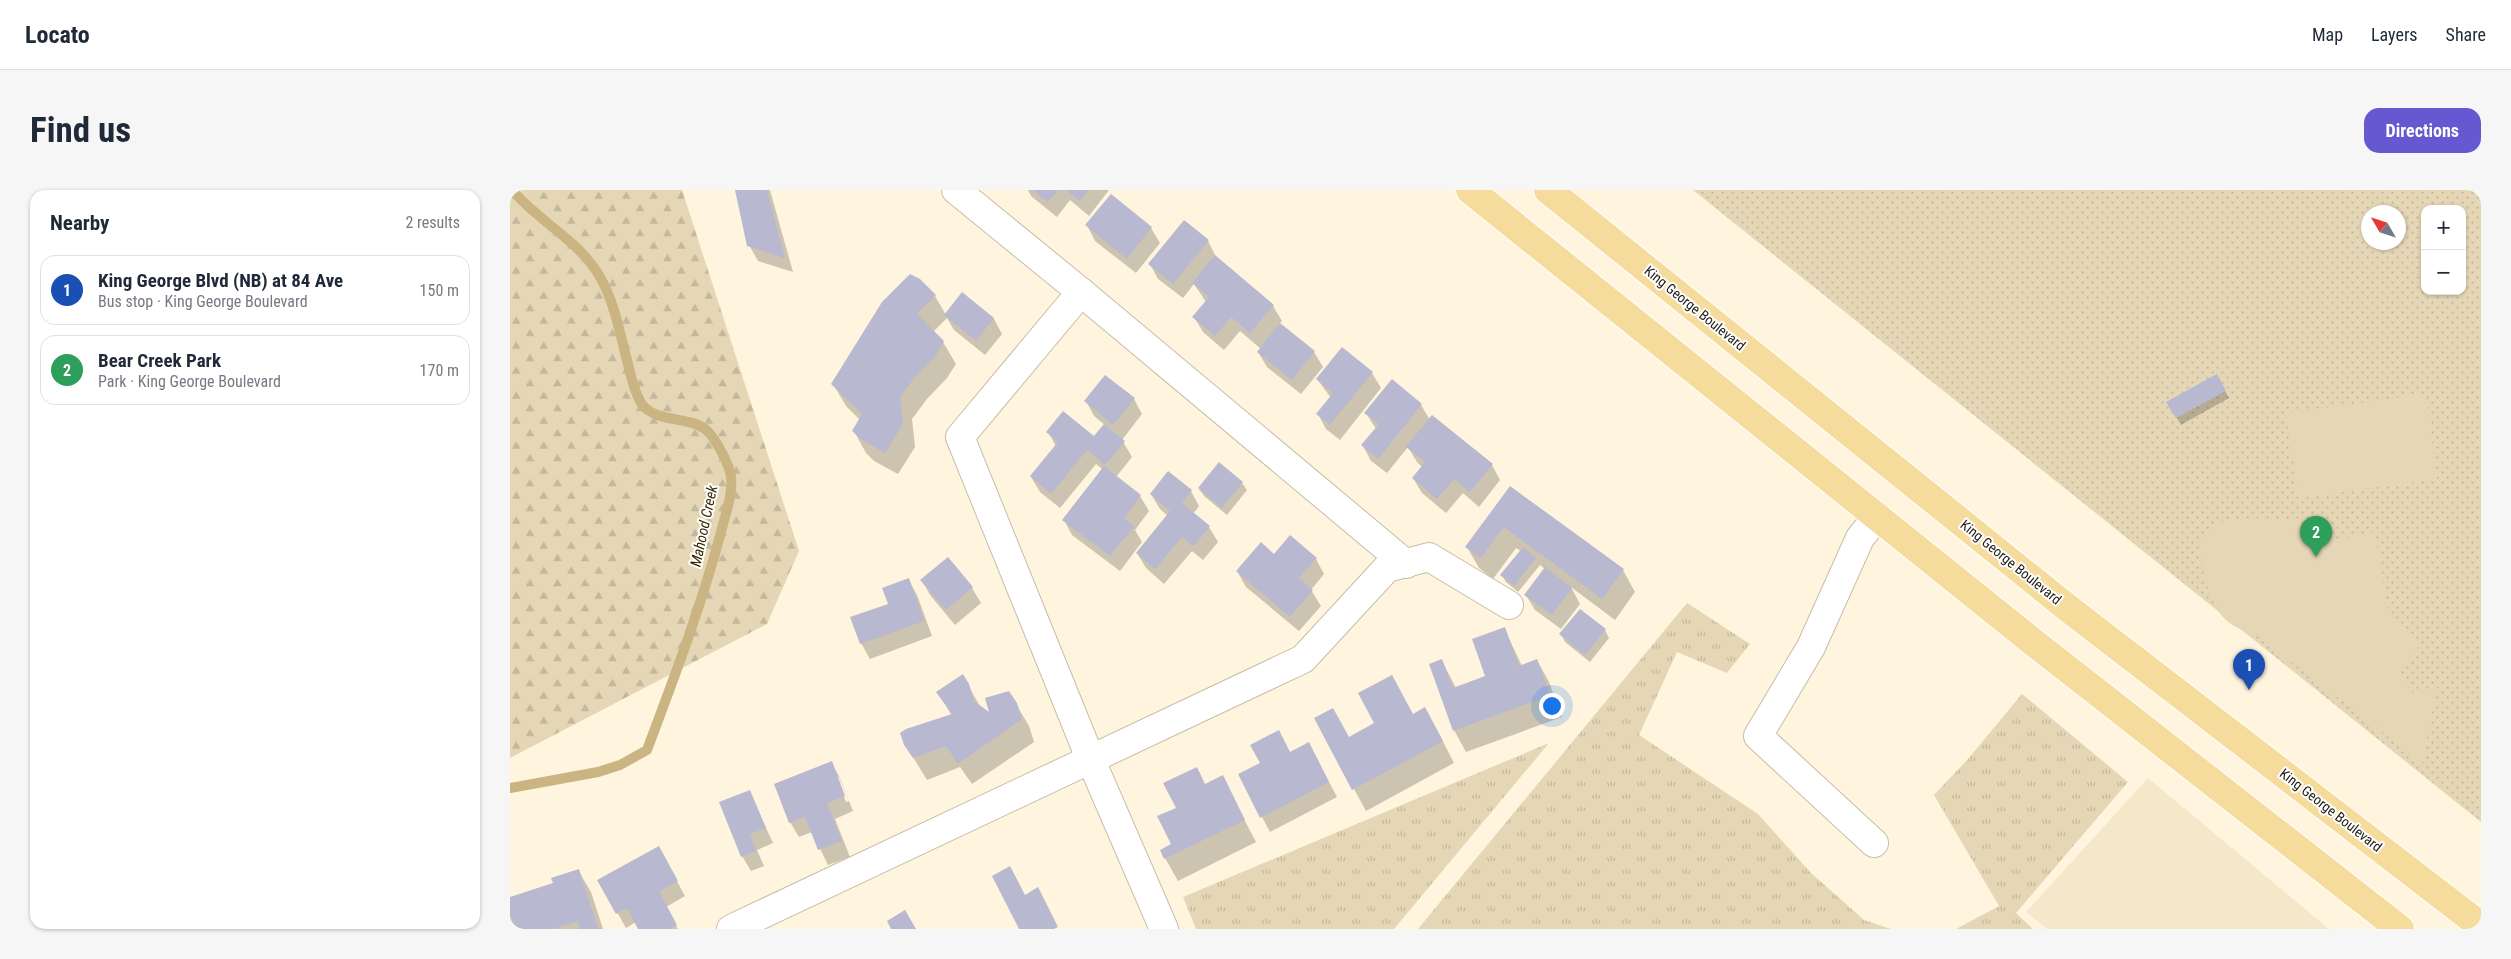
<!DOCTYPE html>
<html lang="en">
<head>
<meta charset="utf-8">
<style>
  body { margin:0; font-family:"Roboto Condensed",sans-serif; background:#f6f6f7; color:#1f2937 }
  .controls { position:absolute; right:15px; top:15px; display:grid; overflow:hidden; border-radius:10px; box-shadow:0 1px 4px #0004 }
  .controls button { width:45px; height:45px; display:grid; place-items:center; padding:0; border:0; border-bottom:1px solid #e0e1e3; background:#fff; color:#1f2937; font:25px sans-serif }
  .compass { position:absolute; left:1851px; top:15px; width:45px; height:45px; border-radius:50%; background:#fff; box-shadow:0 1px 4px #0004; rotate:309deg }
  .you { position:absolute; left:1041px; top:515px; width:18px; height:18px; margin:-12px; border:4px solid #fff; border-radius:50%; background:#1a73e8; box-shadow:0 0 0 8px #1a73e833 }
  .badge { display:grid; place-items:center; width:32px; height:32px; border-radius:50%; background:#6658d1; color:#fff; font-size:16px; font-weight:700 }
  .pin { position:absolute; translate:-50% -41px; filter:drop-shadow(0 1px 2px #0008) }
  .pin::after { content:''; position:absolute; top:26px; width:18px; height:15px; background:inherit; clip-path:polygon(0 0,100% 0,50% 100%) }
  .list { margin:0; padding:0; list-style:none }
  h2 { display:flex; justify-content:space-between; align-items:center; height:65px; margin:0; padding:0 20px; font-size:21px }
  h2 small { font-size:16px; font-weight:400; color:#747a83 }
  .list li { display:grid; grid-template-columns:32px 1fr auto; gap:15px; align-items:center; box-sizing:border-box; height:70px; margin:0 10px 10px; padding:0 10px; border:1px solid #e0e1e3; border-radius:15px }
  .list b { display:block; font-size:19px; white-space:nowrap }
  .list p { margin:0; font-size:16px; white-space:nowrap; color:#747a83 }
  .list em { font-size:16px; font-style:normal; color:#747a83 }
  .map { position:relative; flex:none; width:1971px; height:739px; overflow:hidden; border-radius:15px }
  header { display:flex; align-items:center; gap:30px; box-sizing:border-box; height:70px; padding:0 25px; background:#fff; border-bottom:1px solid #e0e1e3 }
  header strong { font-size:24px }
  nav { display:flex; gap:28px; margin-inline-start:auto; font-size:18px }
  .intro { display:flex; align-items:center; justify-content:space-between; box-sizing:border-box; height:120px; padding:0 30px }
  h1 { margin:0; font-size:35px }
  .button { padding:12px 22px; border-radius:15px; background:#6658d1; color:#fff; font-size:18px; font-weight:700 }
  main { display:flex; gap:30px; padding:0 30px }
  aside { flex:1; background:#fff; border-radius:15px; box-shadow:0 1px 4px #0004 }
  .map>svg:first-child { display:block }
  .built { fill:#f5e7c9 }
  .grass { fill:url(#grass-tufts) }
  .forest { fill:url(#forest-firs) }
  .park { fill:url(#park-dots); fill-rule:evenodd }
  .garden { fill:#e5d7b6 }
  .shadow { fill:#0003; fill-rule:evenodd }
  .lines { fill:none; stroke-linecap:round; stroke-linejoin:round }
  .stream { stroke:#c9b482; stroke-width:10 }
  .building { fill:#b8b9d0 }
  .minor-casing { stroke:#c8bea8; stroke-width:30 }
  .major-casing { stroke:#fff; stroke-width:30 }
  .minor { stroke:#fff; stroke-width:28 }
  .major { stroke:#f5dc9d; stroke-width:28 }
  .labels { text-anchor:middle; stroke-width:4; stroke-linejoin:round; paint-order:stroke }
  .street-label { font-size:14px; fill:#252119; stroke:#fff }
  .water-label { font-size:15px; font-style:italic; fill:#382900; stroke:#fff }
</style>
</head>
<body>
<header>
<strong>Locato</strong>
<nav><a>Map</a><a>Layers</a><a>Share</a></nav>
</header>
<div class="intro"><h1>Find us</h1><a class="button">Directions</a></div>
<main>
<aside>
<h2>Nearby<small>2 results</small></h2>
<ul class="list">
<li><span class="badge" style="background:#1a4fb4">1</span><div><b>King George Blvd (NB) at 84 Ave</b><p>Bus stop · King George Boulevard</p></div><em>150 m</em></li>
<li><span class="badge" style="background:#2e9e5b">2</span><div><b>Bear Creek Park</b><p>Park · King George Boulevard</p></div><em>170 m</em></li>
</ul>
</aside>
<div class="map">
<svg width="1971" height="739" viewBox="0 0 1971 739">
  <defs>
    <pattern id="grass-tufts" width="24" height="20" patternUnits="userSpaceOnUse" patternTransform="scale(1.25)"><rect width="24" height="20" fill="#e5d7b6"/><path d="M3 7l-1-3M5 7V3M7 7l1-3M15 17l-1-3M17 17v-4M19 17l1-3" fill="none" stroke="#c4b89c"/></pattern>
    <pattern id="forest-firs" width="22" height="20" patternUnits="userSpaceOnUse" patternTransform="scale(1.25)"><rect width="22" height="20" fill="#e5d7b6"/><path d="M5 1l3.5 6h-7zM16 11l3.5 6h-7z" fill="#c4b89c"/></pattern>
    <pattern id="park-dots" width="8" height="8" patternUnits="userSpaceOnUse" patternTransform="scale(1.25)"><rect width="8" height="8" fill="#e5d7b6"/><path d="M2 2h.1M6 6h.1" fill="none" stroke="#c4b89c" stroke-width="1.8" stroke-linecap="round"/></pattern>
  </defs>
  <rect width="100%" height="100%" fill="#fff4dd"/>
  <path class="built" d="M 1638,588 L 1819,739 L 1537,739 L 1516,722 Z"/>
  <g class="grass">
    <path d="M 1177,413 L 1240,454 L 1217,483 L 1167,462 L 1129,545 L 1248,624 L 1301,683 L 1354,730 L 1381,739 L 908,739 Z"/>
    <path d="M 1512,504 L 1618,592 L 1506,723 L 1523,739 L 1446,739 L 1489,716 L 1424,605 L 1458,569 Z"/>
    <path d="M 1039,553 L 884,739 L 686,739 L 673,707 Z"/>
  </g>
  <path class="forest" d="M 0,0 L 172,0 L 289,361 L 257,434 L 0,568 Z"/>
  <path class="park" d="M 1183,0 L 1971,0 L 1971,632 ZM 1915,19 L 1952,19 L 1952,101 L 1915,101 ZM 1858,22 L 1888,22 L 1888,52 L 1858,52 Z"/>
  <g class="garden">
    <path d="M 1916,204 L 1927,289 L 1788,308 L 1776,223 Z"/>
    <path d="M 1742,328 C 1782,329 1795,330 1829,351 L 1838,347 L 1865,342 L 1877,416 L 1885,433 L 1909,456 L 1887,484 L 1903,503 L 1909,503 L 1928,492 L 1912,576 L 1875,544 L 1748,446 C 1736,441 1723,438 1714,428 C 1700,415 1682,357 1697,341 C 1708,330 1727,330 1742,328 Z"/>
  </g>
  <g class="shadow">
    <path d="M 226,0 L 260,0 L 283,82 L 248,71 L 239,55 Z"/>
    <path d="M 518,0 L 599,0 L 579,26 L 560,10 L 547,27 L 521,6 Z"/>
    <path d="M 601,6 L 641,38 L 650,53 L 626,83 L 585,51 L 577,35 Z"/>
    <path d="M 698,51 L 706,67 L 763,116 L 772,131 L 769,134 L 804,162 L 813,177 L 791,204 L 757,177 L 748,162 L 751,159 L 730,141 L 714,160 L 693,142 L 684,127 L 696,112 L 684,94 L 673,108 L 648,89 L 640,74 Z"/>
    <path d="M 453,104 L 484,129 L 492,144 L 475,165 L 444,140 L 437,128 L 423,142 L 433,152 L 446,174 L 437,188 L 417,209 L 402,229 L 405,257 L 388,284 L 364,271 L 356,263 L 344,241 L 350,230 L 336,216 L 323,194 L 425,106 L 436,125 Z"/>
    <path d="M 832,159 L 862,183 L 871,198 L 830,250 L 816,239 L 808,224 L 821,208 L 807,189 Z"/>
    <path d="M 1706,185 L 1719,208 L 1671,235 L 1658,212 Z"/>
    <path d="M 882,191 L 911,215 L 920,230 L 982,275 L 990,290 L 969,317 L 953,303 L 936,323 L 912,303 L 903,288 L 912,277 L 907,272 L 898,257 L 877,283 L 861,271 L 853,256 L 866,239 L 856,223 Z"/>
    <path d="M 624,209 L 632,224 L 612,250 L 622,267 L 606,287 L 630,306 L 639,321 L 625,340 L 632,352 L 610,381 L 562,345 L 554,330 L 592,279 L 586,274 L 550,318 L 530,302 L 521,287 L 546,256 L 538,242 L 584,248 L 595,235 L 584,226 L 576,211 Z"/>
    <path d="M 709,274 L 732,293 L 737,300 L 717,325 L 694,306 L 689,299 Z"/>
    <path d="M 1001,298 L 1113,380 L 1125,402 L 1105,430 L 1061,397 L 1070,414 L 1051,439 L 1025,420 L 1016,405 L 1035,379 L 1030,375 L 1008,402 L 996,392 L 992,385 L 1011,361 L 1006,358 L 983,389 L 969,378 L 957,357 Z"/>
    <path d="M 681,301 L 689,316 L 683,324 L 699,337 L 708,352 L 693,370 L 682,361 L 654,394 L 636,378 L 627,363 L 658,326 L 650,319 L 641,304 Z"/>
    <path d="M 438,369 L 462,398 L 471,413 L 445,435 L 420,405 L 412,390 Z"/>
    <path d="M 806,369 L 814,384 L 801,400 L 811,416 L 789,441 L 736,397 L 727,381 Z"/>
    <path d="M 398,389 L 407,405 L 422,446 L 360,469 L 351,453 Z"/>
    <path d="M 994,438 L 1012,476 L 1027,470 L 1039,492 L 1052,527 L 956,562 L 944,540 L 932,471 L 946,498 L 977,487 Z"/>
    <path d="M 1095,440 L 1099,448 L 1080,472 L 1055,452 L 1051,444 Z"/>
    <path d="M 458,495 L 471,518 L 482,526 L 506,514 L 519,536 L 524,552 L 462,594 L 450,577 L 417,590 L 395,554 L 442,526 L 428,502 Z"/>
    <path d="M 903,525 L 927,540 L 944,573 L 856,621 L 805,528 L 839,548 L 866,534 Z"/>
    <path d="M 807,569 L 827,607 L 760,642 L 752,627 Z"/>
    <path d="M 321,572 L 330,588 L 343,621 L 325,629 L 340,667 L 318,675 L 302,642 L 289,647 L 280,632 ZM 327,587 L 329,587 L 339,611 L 336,612 Z"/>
    <path d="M 712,587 L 746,652 L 668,691 L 651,661 L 663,655 L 667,618 L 696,595 Z"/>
    <path d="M 239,601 L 263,653 L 247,660 L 254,676 L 241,681 L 232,666 Z"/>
    <path d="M 157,673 L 175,706 L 156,717 L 168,739 L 130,739 L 126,732 L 116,738 L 89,690 Z"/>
    <path d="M 68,680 L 81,702 L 93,739 L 0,739 L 0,708 L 44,693 Z"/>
  </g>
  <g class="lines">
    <path class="stream" d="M 0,598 L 88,582 L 110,575 L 137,560 C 164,488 191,417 211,342 C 215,325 225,300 220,282 C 217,271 208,254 201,245 C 184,223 147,236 131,213 C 124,201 121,187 118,174 C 110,145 105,113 90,87 C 69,50 29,32 2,0"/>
  </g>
  <g class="building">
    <path d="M 225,0 L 257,0 L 275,68 L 237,56 Z"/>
    <path d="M 523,0 L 548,0 L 538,12 Z"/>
    <path d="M 556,0 L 579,0 L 570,11 Z"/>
    <path d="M 601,4 L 642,37 L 617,69 L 575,35 Z"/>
    <path d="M 674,30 L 699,50 L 663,94 L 638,74 Z"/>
    <path d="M 705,65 L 764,115 L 740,143 L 721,127 L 705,146 L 682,127 L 699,107 L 682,93 Z"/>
    <path d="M 400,84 L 410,89 L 426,105 L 407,124 L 434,151 L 425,167 L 405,187 L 390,207 L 393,234 L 375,263 L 351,249 L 342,241 L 352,224 L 321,194 L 372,112 Z"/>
    <path d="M 452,102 L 484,128 L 466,151 L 434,125 Z"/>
    <path d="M 770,133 L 805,161 L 782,190 L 747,162 Z"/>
    <path d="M 832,157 L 863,182 L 820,235 L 806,224 L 823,203 L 806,189 Z"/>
    <path d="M 1707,184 L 1716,201 L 1666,228 L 1656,212 Z"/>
    <path d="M 595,185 L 625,208 L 603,235 L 574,211 Z"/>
    <path d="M 882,189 L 912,214 L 868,269 L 851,255 L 869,234 L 854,223 Z"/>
    <path d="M 553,221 L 584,246 L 594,234 L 615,251 L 595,275 L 577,260 L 541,304 L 520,286 L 548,252 L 536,242 Z"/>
    <path d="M 922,225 L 983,274 L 960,302 L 944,289 L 927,309 L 902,288 L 915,272 L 896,257 Z"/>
    <path d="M 709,272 L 733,292 L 712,318 L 688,298 Z"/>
    <path d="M 594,276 L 631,305 L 614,328 L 624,336 L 600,366 L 552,330 Z"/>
    <path d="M 658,281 L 682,300 L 672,313 L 700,336 L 684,356 L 672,347 L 645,379 L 626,363 L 660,321 L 640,304 Z"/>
    <path d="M 1000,296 L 1114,379 L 1092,409 L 994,337 L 971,368 L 955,357 Z"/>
    <path d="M 780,345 L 807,368 L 789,388 L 803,400 L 780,427 L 726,381 L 751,352 L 764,364 Z"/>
    <path d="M 1013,357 L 1026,368 L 1004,396 L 990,385 Z"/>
    <path d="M 438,367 L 463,397 L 436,420 L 410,390 Z"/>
    <path d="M 1035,377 L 1062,398 L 1042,425 L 1014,405 Z"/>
    <path d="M 399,388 L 414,431 L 350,454 L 340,427 L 378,414 L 372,398 Z"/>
    <path d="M 1070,419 L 1096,439 L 1075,465 L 1049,444 Z"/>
    <path d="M 995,437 L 1009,476 L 1027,469 L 1040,505 L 943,541 L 919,474 L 932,469 L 943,498 L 975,486 L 962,449 Z"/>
    <path d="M 453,484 L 459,494 L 464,511 L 479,522 L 475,508 L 499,501 L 507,513 L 512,529 L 448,574 L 436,556 L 403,568 L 394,555 L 390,543 L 396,539 L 442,524 L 426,502 Z"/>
    <path d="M 882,485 L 903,524 L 915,517 L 933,551 L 842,600 L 804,528 L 823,518 L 839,547 L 864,533 L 848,503 Z"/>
    <path d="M 769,540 L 780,562 L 799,552 L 819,592 L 750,628 L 728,584 L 750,573 L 740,555 Z"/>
    <path d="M 322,571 L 335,606 L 317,613 L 332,651 L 308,660 L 295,627 L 279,633 L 264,594 Z"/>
    <path d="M 687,577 L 695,594 L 713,585 L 735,630 L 654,669 L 650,660 L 661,654 L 647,626 L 666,618 L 653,593 Z"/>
    <path d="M 240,600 L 256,638 L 240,644 L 246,661 L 231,667 L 209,612 Z"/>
    <path d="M 149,656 L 168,691 L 149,701 L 167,735 L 159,739 L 128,739 L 117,718 L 106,724 L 87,690 Z"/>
    <path d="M 500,676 L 515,705 L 528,697 L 548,737 L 544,739 L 509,739 L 482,686 Z"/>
    <path d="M 69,679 L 88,739 L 70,739 L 68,731 L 43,739 L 0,739 L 0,707 L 43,693 L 41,688 Z"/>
    <path d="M 395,720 L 406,739 L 381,739 L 377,731 Z"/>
  </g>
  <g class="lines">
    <g class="minor-casing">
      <g id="minor">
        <path d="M 446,0 L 571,102 L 450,247 L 580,568 L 654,739"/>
        <path d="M 571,102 L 896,374"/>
        <path d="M 1364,653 L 1248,546 L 1301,457 L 1350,348 L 1367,327"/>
        <path d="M 221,739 L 793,469 L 877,378 L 919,367 L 999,415"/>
      </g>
    </g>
    <g class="major-casing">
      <g id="major">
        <path d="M 960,0 L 1528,456 L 1890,739"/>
        <path d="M 1038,0 L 1559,419 L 1971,736"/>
      </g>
    </g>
    <use href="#minor" class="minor"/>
    <use href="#major" class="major"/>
  </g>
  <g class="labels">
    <g class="street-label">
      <text transform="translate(1185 118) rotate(39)" y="5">King George Boulevard</text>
      <text transform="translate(1501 372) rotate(39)" y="5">King George Boulevard</text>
      <text transform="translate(1821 620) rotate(38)" y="5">King George Boulevard</text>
    </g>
    <g class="water-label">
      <text transform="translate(194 336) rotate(-78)" y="5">Mahood Creek</text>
    </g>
  </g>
</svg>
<div class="controls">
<button>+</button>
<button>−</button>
</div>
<svg class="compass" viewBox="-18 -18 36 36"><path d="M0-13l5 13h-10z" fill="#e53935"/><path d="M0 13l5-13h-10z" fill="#747a83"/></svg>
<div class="you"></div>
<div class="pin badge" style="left:1739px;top:500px;background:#1a4fb4">1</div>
<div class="pin badge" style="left:1806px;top:367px;background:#2e9e5b">2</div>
</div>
</main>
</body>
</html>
